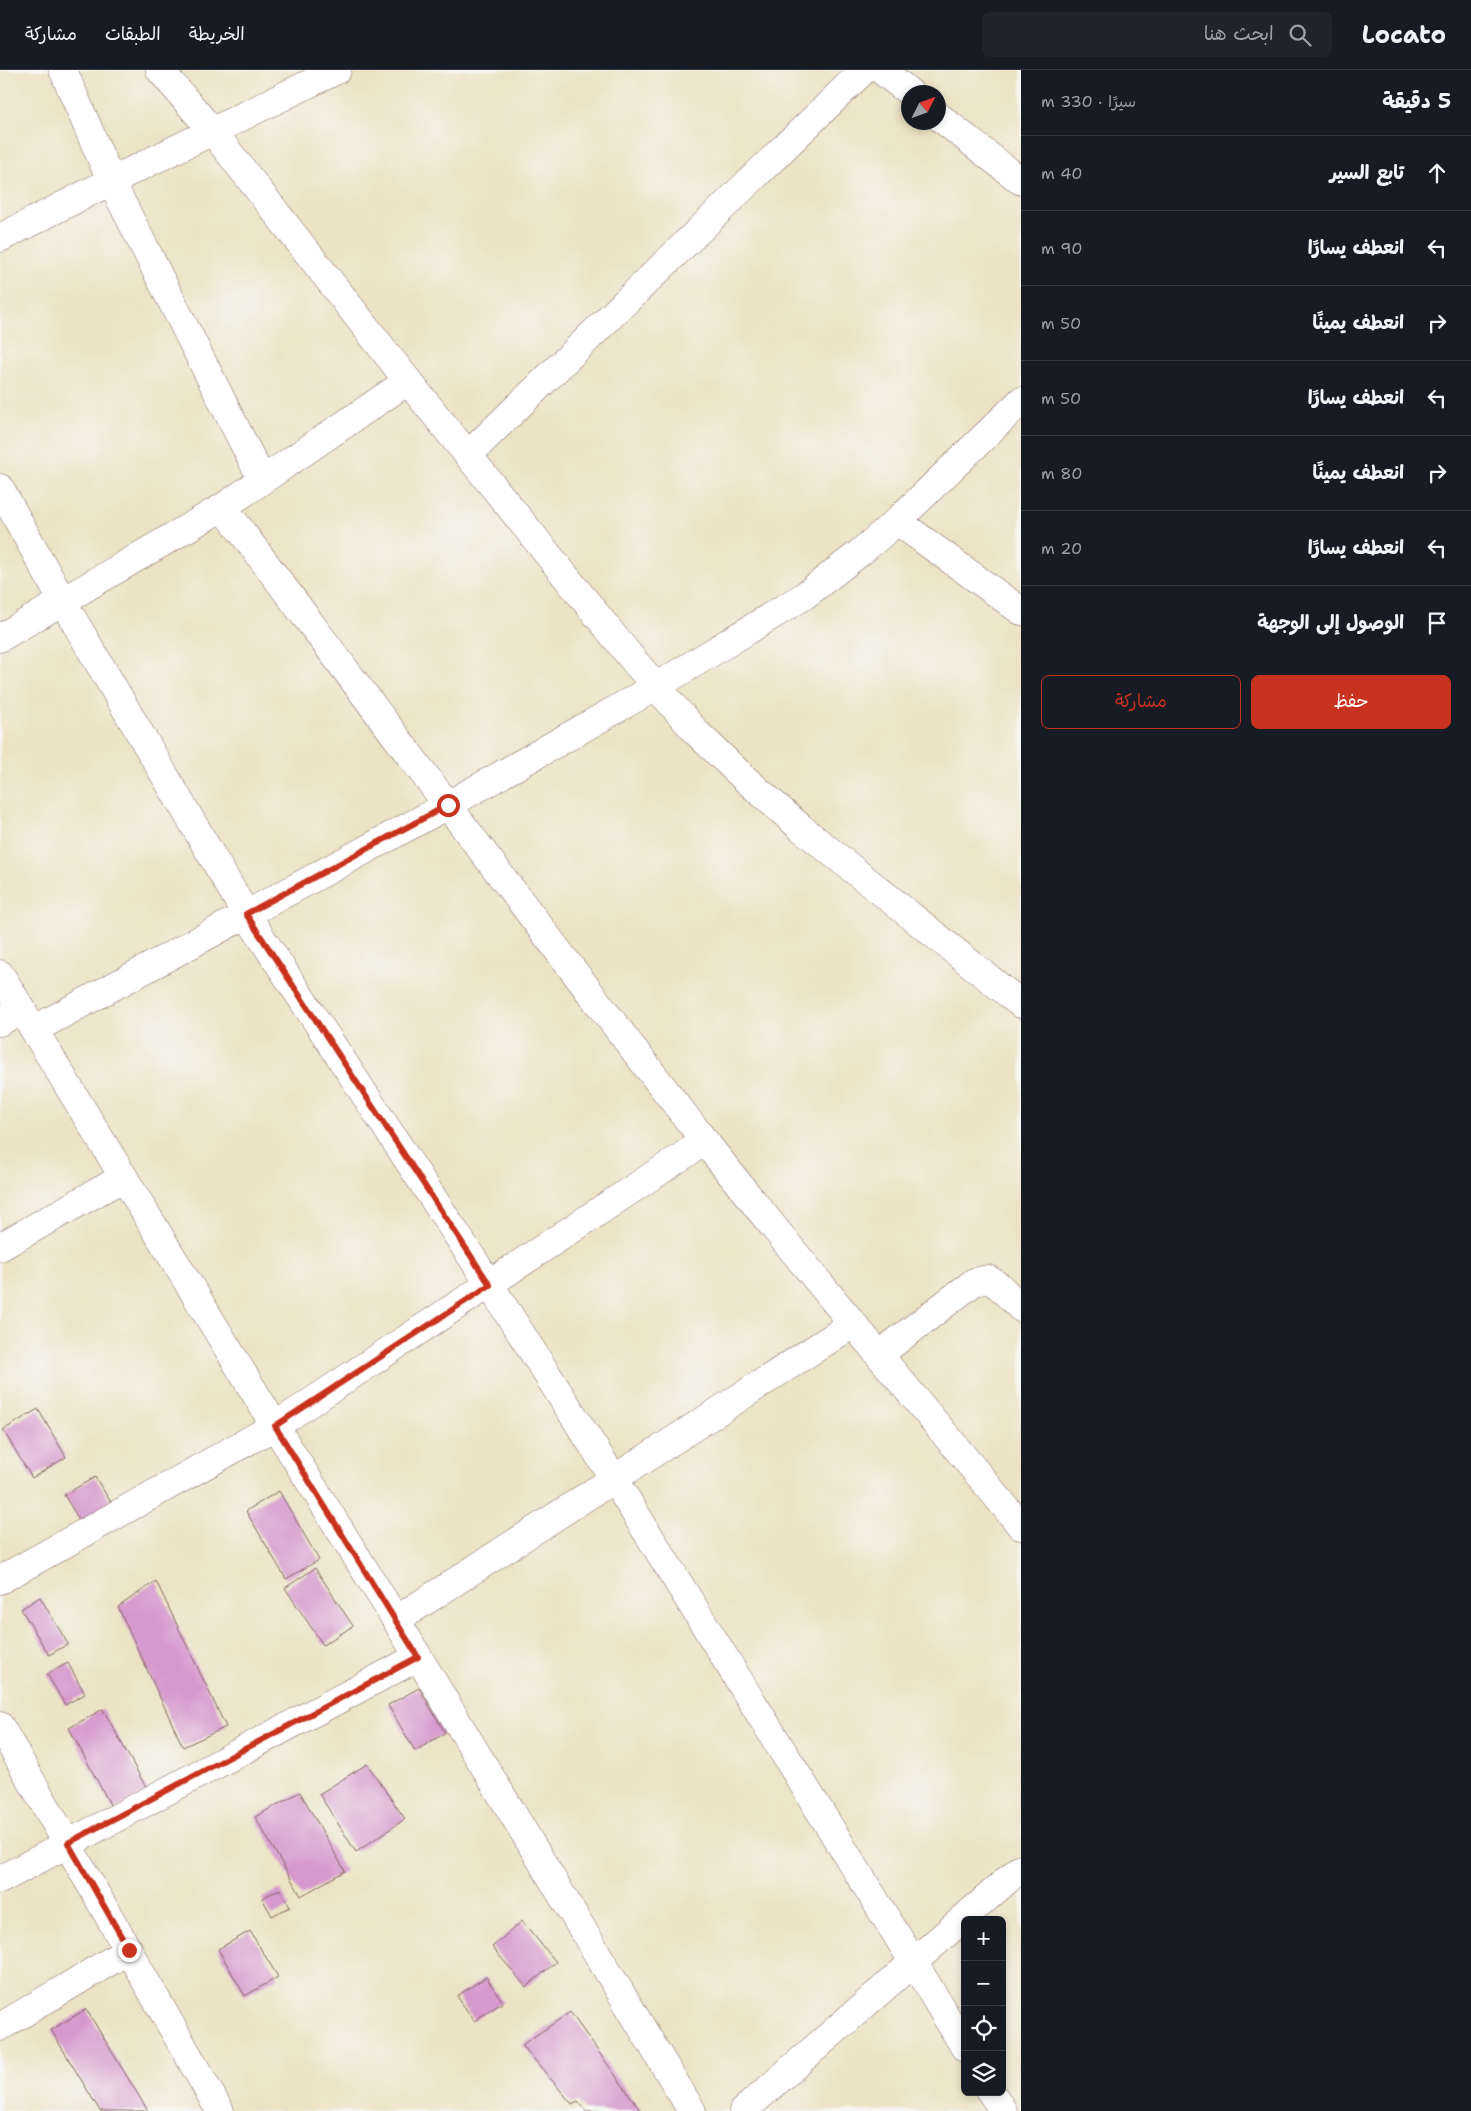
<!DOCTYPE html>
<html lang="ar">
<head>
<meta charset="utf-8">
<style>
  body { margin:0; font-family:"Shantell Sans","Playpen Sans Arabic",sans-serif; background:#20242c; color:#f1f3f6; direction:rtl }
  .controls { position:absolute; right:15px; bottom:15px; display:grid; overflow:hidden; border-radius:8px; box-shadow:0 2px 8px #0003 }
  .controls button { width:45px; height:45px; display:grid; place-items:center; padding:0; border:0; border-bottom:1px solid #363941; background:#171b24; color:#f1f3f6; font:25px sans-serif }
  .compass { position:absolute; left:901px; top:15px; width:45px; height:45px; border-radius:50%; background:#171b24; box-shadow:0 2px 8px #0003; rotate:48deg }
  .stop { position:absolute; width:15px; height:15px; margin:-11px; border:4px solid #c8321e; border-radius:50%; background:#fff }
  .stop.end { background:#c8321e; border-color:#fff; box-shadow:0 1px 5px #0008 }
  .list { margin:0; padding:0; list-style:none }
  h2 { display:flex; justify-content:space-between; align-items:center; height:65px; margin:0; padding:0 20px; font-size:21px }
  h2 small { font-size:16px; font-weight:400; color:#9ea1a6 }
  .list li { display:grid; grid-template-columns:32px 1fr auto; gap:15px; align-items:center; box-sizing:border-box; height:75px; padding:0 20px; border-top:1px solid #363941 }
  .list b { display:block; font-size:19px; white-space:nowrap }
  .list em { font-size:16px; font-style:normal; color:#9ea1a6 }
  .actions { display:flex; gap:10px; padding:15px 20px }
  .actions a { flex:1; padding:11px 0; border:1px solid #c8321e; border-radius:8px; text-align:center; font-size:18px; color:#c8321e }
  .actions .main { background:#c8321e; color:#fff }
  .icon { flex:none; width:28px; height:28px; fill:none; stroke:currentColor; stroke-width:2; stroke-linecap:round; stroke-linejoin:round }
  .map { position:relative; flex:none; width:1021px; height:2041px; overflow:hidden; direction:ltr }
  header { display:flex; align-items:center; gap:30px; box-sizing:border-box; height:70px; padding:0 25px; background:#171b24; border-bottom:1px solid #363941 }
  header strong { font-size:24px }
  nav { display:flex; gap:28px; margin-inline-start:auto; font-size:18px }
  .search { width:350px; height:45px; background:#20242c; display:flex; align-items:center; gap:12px; box-sizing:border-box; padding:0 18px; border-radius:8px; color:#9ea1a6; font-size:19px }
  main { display:flex }
  aside { flex:1; background:#171b24 }
  .map>svg:first-child { display:block }
  .building { fill:#d599cd }
  .lines { fill:none; stroke-linecap:round; stroke-linejoin:round }
  .minor-casing { stroke:#836461; stroke-width:29 }
  .minor { stroke:#fff; stroke-width:28 }
  .route { stroke:#c8321e; stroke-width:6 }
</style>
</head>
<body>
<header>
<strong>Locato</strong>
<div class="search"><svg class="icon" aria-label="search" viewBox="0 0 24 24"><circle cx="10" cy="10" r="6"/><path d="M15 15l6 6"/></svg>ابحث هنا</div>
<nav><a>الخريطة</a><a>الطبقات</a><a>مشاركة</a></nav>
</header>
<main>
<aside>
<h2>5 دقيقة<small>سيرًا · 330 m</small></h2>
<ul class="list">
<li><svg class="icon" aria-label="ahead" viewBox="0 0 24 24"><path d="M12 20V5M6 11l6-6 6 6"/></svg><div><b>تابع السير</b></div><em>40 m</em></li>
<li><svg class="icon" aria-label="left" viewBox="0 0 24 24"><path d="M17 20v-9H6M10 6l-5 5 5 5"/></svg><div><b>انعطف يسارًا</b></div><em>90 m</em></li>
<li><svg class="icon" aria-label="right" viewBox="0 0 24 24"><path d="M7 20v-9h11M14 6l5 5-5 5"/></svg><div><b>انعطف يمينًا</b></div><em>50 m</em></li>
<li><svg class="icon" aria-label="left" viewBox="0 0 24 24"><path d="M17 20v-9H6M10 6l-5 5 5 5"/></svg><div><b>انعطف يسارًا</b></div><em>50 m</em></li>
<li><svg class="icon" aria-label="right" viewBox="0 0 24 24"><path d="M7 20v-9h11M14 6l5 5-5 5"/></svg><div><b>انعطف يمينًا</b></div><em>80 m</em></li>
<li><svg class="icon" aria-label="left" viewBox="0 0 24 24"><path d="M17 20v-9H6M10 6l-5 5 5 5"/></svg><div><b>انعطف يسارًا</b></div><em>20 m</em></li>
<li><svg class="icon" aria-label="arrive" viewBox="0 0 24 24"><path d="M6 21V4h12l-3 4 3 4H6"/></svg><div><b>الوصول إلى الوجهة</b></div></li>
</ul>
<div class="actions"><a class="main">حفظ</a><a>مشاركة</a></div>
</aside>
<div class="map">
<svg width="1021" height="2041" viewBox="0 0 1021 2041">
  <rect width="100%" height="100%" fill="#f6f6f2"/>
  <filter id="ink" filterUnits="userSpaceOnUse"><feTurbulence type="fractalNoise" baseFrequency=".02" numOctaves="2"/><feDisplacementMap in="SourceGraphic" scale="10" xChannelSelector="R" yChannelSelector="G"/><feConvolveMatrix kernelMatrix="1 2 1 2 8 2 1 2 1" color-interpolation-filters="sRGB"/></filter>
  <filter id="wash" filterUnits="userSpaceOnUse"><feTurbulence type="fractalNoise" baseFrequency=".0096" numOctaves="4" result="noise"/><feDisplacementMap in="SourceGraphic" scale="20" xChannelSelector="R" yChannelSelector="G"/><feGaussianBlur stdDeviation="1.12" result="paint"/><feColorMatrix in="noise" values="0 0 0 0 0 0 0 0 0 0 0 0 0 0 0 0 0 1.4 0 .05"/><feComposite in="paint" operator="in"/></filter>
  <g filter="url(#wash)">
    <rect width="100%" height="100%" fill="#ece3c5"/>
    <g id="blocks">
      <g class="building">
        <path d="M 38,1339 L 66,1387 L 32,1408 L 3,1360 Z"/>
        <path d="M 95,1407 L 114,1437 L 83,1456 L 64,1425 Z"/>
        <path d="M 279,1421 L 319,1490 L 286,1509 L 246,1441 Z"/>
        <path d="M 315,1498 L 353,1556 L 323,1575 L 285,1518 Z"/>
        <path d="M 156,1511 L 226,1657 L 183,1677 L 118,1537 Z"/>
        <path d="M 40,1527 L 68,1574 L 49,1585 L 21,1539 Z"/>
        <path d="M 68,1593 L 85,1624 L 65,1635 L 47,1604 Z"/>
        <path d="M 419,1618 L 445,1663 L 415,1681 L 388,1635 Z"/>
        <path d="M 103,1639 L 148,1721 L 113,1740 L 69,1658 Z"/>
        <path d="M 367,1694 L 405,1749 L 356,1782 L 319,1724 Z"/>
        <path d="M 300,1722 L 345,1801 L 301,1826 L 255,1747 Z"/>
        <path d="M 280,1819 L 290,1837 L 272,1846 L 262,1828 Z"/>
        <path d="M 522,1851 L 556,1892 L 526,1917 L 492,1877 Z"/>
        <path d="M 250,1861 L 278,1907 L 245,1926 L 218,1879 Z"/>
        <path d="M 486,1907 L 503,1932 L 474,1951 L 457,1926 Z"/>
        <path d="M 86,1939 L 148,2041 L 100,2041 L 51,1960 Z"/>
        <path d="M 570,1942 L 641,2041 L 586,2041 L 578,2031 L 572,2034 L 522,1975 Z"/>
      </g>
    </g>
  </g>
  <g filter="url(#ink)">
    <use href="#blocks" fill-opacity="0" stroke="#836461" stroke-width="1"/>
    <g class="lines">
      <g class="minor-casing">
        <g id="minor">
          <path d="M 63,0 L 111,111 L 262,410"/>
          <path d="M 160,0 L 213,62 L 408,311 L 634,591 L 696,662 L 744,708 L 800,757 L 1021,934"/>
          <path d="M 881,0 L 909,22"/>
          <path d="M 938,46 L 1021,111"/>
          <path d="M 0,168 L 111,111 L 337,0"/>
          <path d="M 469,384 L 864,0"/>
          <path d="M 0,418 L 63,532 L 246,844 L 490,1215 L 614,1409 L 914,1893 L 965,1978"/>
          <path d="M 223,437 C 382,648 540,860 703,1069 C 806,1200 915,1327 1021,1456"/>
          <path d="M 897,451 L 1021,541"/>
          <path d="M 0,568 L 223,437 L 408,311"/>
          <path d="M 0,904 L 275,1356 L 396,1550 L 692,2041"/>
          <path d="M 0,952 L 22,939"/>
          <path d="M 35,959 L 448,735 L 657,616 L 804,526 L 862,481 L 897,451 L 1021,331"/>
          <path d="M 0,1177 L 124,1107"/>
          <path d="M 880,1284 L 974,1212 L 988,1209 L 999,1216 L 1021,1238"/>
          <path d="M 0,1510 L 275,1356 L 705,1071"/>
          <path d="M 396,1550 L 853,1254"/>
          <path d="M 0,1656 L 220,2041"/>
          <path d="M 0,1810 L 418,1587"/>
          <path d="M 0,1957 L 129,1880"/>
          <path d="M 991,2022 L 1003,2041"/>
          <path d="M 743,2041 L 1021,1798"/>
        </g>
      </g>
      <use href="#minor" class="minor"/>
    </g>
  </g>
  <g class="lines" filter="url(#ink)">
    <path class="route" d="M 129,1880 L 68,1773 L 418,1587 L 275,1356 L 490,1215 L 246,844 L 448,735"/>
  </g>
</svg>
<div class="controls">
<button>+</button>
<button>−</button>
<button><svg class="icon" aria-label="locate" viewBox="0 0 24 24"><circle cx="12" cy="12" r="6"/><path d="M12 2v4M12 18v4M2 12h4M18 12h4"/></svg></button>
<button><svg class="icon" aria-label="layers" viewBox="0 0 24 24"><path d="M12 4l9 5-9 5-9-5zM3 14l9 5 9-5"/></svg></button>
</div>
<svg class="compass" viewBox="-18 -18 36 36"><path d="M0-13l5 13h-10z" fill="#e53935"/><path d="M0 13l5-13h-10z" fill="#9ea1a6"/></svg>
<div class="stop" style="left:448px;top:735px"></div>
<div class="stop end" style="left:129px;top:1880px"></div>
</div>
</main>
</body>
</html>
